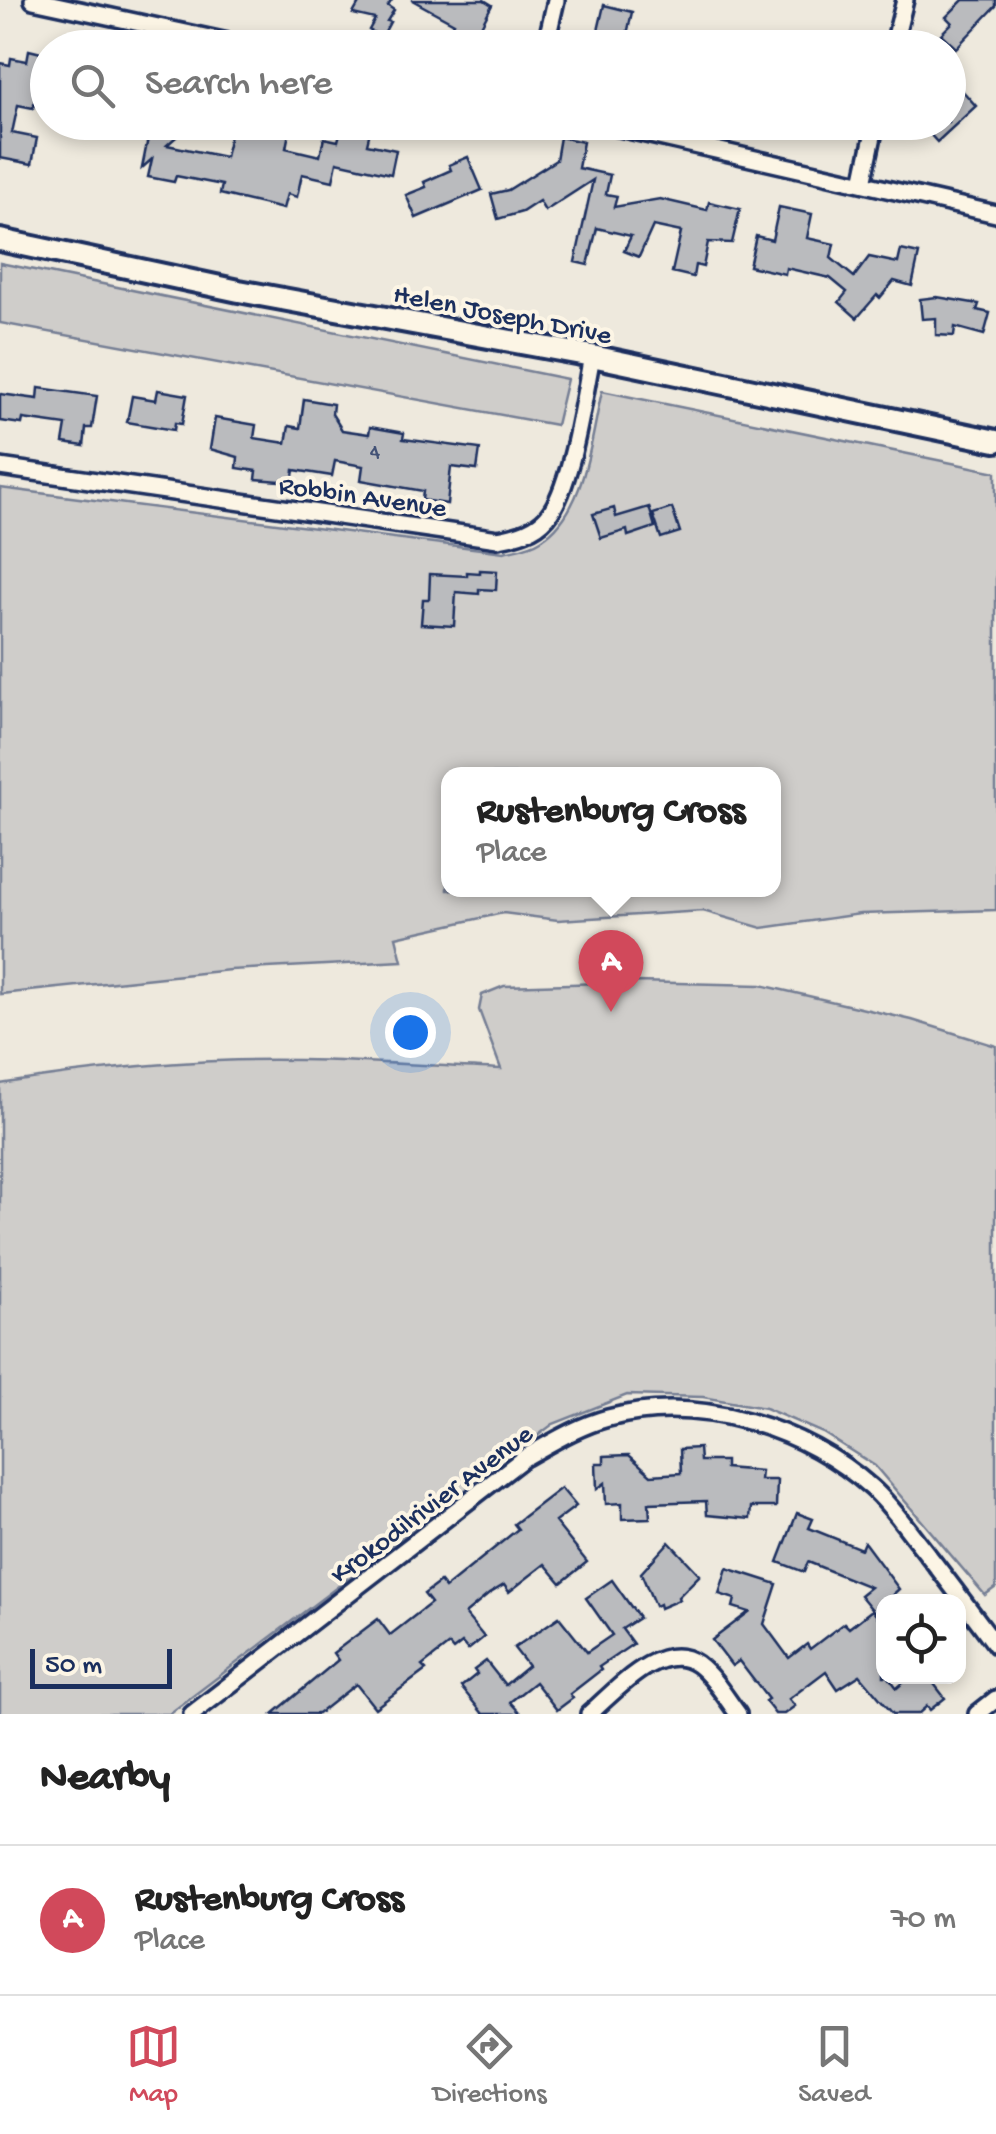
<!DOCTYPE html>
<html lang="en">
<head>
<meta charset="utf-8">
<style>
  body { margin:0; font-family:"Gochi Hand",sans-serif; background:#f2f2f2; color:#222 }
  .controls { position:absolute; right:30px; bottom:30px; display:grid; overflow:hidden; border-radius:20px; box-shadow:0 5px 15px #0003 }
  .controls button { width:90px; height:90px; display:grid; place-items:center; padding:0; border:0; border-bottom:2px solid #e0e0e0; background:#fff; color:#222; font:50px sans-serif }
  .scale { position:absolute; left:30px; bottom:25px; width:142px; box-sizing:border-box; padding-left:10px; border:5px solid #1b2f5e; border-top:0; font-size:28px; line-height:35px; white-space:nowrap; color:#1b2f5e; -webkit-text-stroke:8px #fcf5e5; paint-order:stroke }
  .you { position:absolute; left:410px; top:1032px; width:35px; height:35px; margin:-25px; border:8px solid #fff; border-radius:50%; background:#1a73e8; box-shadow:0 0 0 15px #1a73e833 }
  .badge { display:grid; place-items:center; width:65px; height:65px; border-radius:50%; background:#d1495b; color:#fff; font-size:32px; font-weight:700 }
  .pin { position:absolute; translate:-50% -82px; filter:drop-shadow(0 2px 5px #0008) }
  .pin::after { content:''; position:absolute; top:52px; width:35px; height:30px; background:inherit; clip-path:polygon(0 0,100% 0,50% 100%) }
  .popup { position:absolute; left:441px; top:767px; width:340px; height:130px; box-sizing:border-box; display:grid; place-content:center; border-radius:20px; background:#fff; filter:drop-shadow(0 2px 8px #0005); font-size:32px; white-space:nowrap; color:#767676 }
  .popup b { font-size:38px; color:#222 }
  .popup::after { content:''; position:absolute; left:50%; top:100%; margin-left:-20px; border:20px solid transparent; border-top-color:#fff }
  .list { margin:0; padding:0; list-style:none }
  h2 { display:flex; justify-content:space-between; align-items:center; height:130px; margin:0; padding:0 40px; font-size:42px }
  h2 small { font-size:32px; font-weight:400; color:#767676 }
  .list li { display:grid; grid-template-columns:65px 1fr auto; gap:30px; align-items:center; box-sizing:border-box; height:150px; padding:0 40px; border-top:2px solid #e0e0e0 }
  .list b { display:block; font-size:38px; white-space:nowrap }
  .list p { margin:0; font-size:32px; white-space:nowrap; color:#767676 }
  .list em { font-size:32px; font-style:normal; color:#767676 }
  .icon { flex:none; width:55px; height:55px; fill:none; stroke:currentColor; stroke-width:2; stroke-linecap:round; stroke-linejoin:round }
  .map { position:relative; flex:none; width:996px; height:1714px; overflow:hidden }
  .search { position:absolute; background:#fff; box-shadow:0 5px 15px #0003; left:30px; right:30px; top:30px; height:110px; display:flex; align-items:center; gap:25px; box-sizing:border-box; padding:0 35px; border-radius:55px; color:#767676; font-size:38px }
  .sheet { height:280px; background:#fff }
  nav { display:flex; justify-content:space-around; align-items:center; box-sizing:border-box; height:140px; border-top:2px solid #e0e0e0; background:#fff; font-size:28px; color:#767676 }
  nav a { display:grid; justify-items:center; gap:5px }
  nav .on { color:#d1495b }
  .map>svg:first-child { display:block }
  .green { fill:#cfcdca; stroke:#757e94; stroke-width:2.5; fill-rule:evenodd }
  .building { fill:#babbbe; stroke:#1b2f5e; stroke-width:2.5 }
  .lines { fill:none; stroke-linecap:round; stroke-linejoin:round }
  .minor-casing { stroke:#1b2f5e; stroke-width:22 }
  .tertiary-casing { stroke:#1b2f5e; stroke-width:28 }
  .minor { stroke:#fcf5e5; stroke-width:15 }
  .tertiary { stroke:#fcf5e5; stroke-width:20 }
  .labels { text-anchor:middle; stroke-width:8; stroke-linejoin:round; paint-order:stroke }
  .number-label { font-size:22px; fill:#435276 }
  .street-label { font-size:28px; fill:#1b2f5e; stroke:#fcf5e5 }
</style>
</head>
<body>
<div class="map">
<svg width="996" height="1714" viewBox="0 0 996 1714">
  <rect width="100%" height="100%" fill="#eee9dd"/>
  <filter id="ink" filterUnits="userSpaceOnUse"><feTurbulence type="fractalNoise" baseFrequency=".01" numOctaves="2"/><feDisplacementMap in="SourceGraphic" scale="20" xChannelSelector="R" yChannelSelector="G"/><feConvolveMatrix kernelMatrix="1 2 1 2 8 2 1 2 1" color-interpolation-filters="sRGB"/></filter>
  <g filter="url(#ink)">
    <g class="green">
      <path d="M 0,263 L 567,379 L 556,425 L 0,323 Z"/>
      <path d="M 602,391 L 996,472 L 996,910 L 860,914 L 762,928 L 703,911 L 558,920 L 503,913 L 396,937 L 402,961 L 230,970 L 0,994 L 0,488 L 504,552 C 516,549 531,547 541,540 C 586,512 591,438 602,391 ZM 448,774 L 774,774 L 774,890 L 448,890 Z"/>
      <path d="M 635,982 L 761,985 L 912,1020 L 996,1046 L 996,1587 L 985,1595 L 875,1466 L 823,1433 L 765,1408 L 703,1397 L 627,1395 L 553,1424 L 169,1714 L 0,1714 L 0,1084 C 98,1068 200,1058 300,1060 C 367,1061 434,1066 501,1069 L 479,1010 L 482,995 L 504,986 Z"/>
    </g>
    <g class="building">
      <path d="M 361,0 L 392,0 L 388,6 L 394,10 L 387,21 L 390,22 L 382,37 L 369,30 L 375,19 L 353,14 Z"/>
      <path d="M 412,0 L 484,0 L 492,5 L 480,28 L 515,48 L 440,48 L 454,23 Z"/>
      <path d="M 963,0 L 996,0 L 996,6 L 956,48 L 941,34 L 952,23 L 946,17 Z"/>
      <path d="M 604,5 L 632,12 L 624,48 L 594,48 Z"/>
      <path d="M 29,50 L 45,54 L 33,108 L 18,105 L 12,133 L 37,138 L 32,164 L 0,158 L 0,63 L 10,65 L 11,58 L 27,61 Z"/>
      <path d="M 961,89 L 976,106 L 937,142 L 919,122 L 948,122 L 948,100 Z"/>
      <path d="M 159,122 L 193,122 L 167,145 L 225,157 L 233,122 L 289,133 L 286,148 L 320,156 L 324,138 L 338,141 L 343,122 L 351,122 L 371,127 L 367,144 L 396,150 L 391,174 L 337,162 L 333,181 L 302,174 L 297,197 L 287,194 L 283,209 L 220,194 L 222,185 L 176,176 L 174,182 L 148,177 L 152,159 L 142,168 L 148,138 L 145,134 Z"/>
      <path d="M 560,137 L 583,142 L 578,168 L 610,175 L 606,194 L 617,196 L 614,207 L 660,199 L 707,210 L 709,202 L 740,209 L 732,243 L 708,242 L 703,267 L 695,265 L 693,277 L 672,272 L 681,232 L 653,226 L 639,257 L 624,251 L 631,236 L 597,228 L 588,265 L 575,262 L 593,180 L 545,211 L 539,201 L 522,212 L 498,219 L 491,194 L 508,190 L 556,160 Z"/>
      <path d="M 468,157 L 482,190 L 416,218 L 406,195 L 426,187 L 424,182 L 451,170 L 449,165 Z"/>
      <path d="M 779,207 L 812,214 L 807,238 L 834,244 L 831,258 L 854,277 L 869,257 L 898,263 L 901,250 L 919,254 L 912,286 L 894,281 L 880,298 L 877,295 L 857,318 L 839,302 L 847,292 L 830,278 L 786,268 L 785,274 L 749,266 L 756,236 L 772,240 Z"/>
      <path d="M 937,297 L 979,304 L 977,310 L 990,313 L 984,335 L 955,327 L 954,336 L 936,335 L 936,318 L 922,319 L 920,299 Z"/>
      <path d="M 39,388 L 97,396 L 92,428 L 86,428 L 84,446 L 63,443 L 66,425 L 23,419 L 22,424 L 0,421 L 0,394 L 38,399 Z"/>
      <path d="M 158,390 L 187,395 L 182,424 L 175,423 L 174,430 L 127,422 L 132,396 L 156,400 Z"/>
      <path d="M 304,399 L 333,404 L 332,414 L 342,430 L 369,434 L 370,427 L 404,433 L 403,439 L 480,449 L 477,470 L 451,467 L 447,504 L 422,500 L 423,491 L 361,480 L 363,466 L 335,461 L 332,476 L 294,470 L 292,482 L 256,479 L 257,471 L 237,468 L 238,457 L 210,449 L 215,418 L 256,425 L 254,438 L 286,443 L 289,426 L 300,428 Z"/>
      <path d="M 649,507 L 655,527 L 628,536 L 627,530 L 601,538 L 593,514 L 614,508 L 616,517 Z"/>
      <path d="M 672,508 L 680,532 L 661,538 L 653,514 Z"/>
      <path d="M 480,570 L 497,571 L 496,590 L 479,589 L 479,594 L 456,592 L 454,626 L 421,624 L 423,599 L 429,599 L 430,574 L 467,576 L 467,572 L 480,573 Z"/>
      <path d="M 699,1448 L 700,1461 L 725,1461 L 725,1468 L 761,1471 L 760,1480 L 777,1480 L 776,1507 L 751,1507 L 750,1519 L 707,1515 L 706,1501 L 649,1503 L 650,1518 L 622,1519 L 622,1503 L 606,1504 L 605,1483 L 597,1489 L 596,1463 L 604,1463 L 604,1456 L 629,1455 L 651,1475 L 681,1473 L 680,1449 Z"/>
      <path d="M 561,1488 L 576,1506 L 555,1522 L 587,1562 L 561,1583 L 545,1564 L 509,1592 L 504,1585 L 489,1594 L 465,1614 L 484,1637 L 468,1650 L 462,1643 L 453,1650 L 449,1645 L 422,1666 L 426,1670 L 375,1708 L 356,1684 L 318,1714 L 273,1714 L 338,1660 L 333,1653 L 378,1619 L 390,1635 L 431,1603 L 424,1594 L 440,1582 L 445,1588 L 518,1529 L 514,1524 Z"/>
      <path d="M 797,1513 L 813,1519 L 809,1528 L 861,1549 L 864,1542 L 899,1589 L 874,1612 L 860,1595 L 870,1587 L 808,1562 L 804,1572 L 778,1562 Z"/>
      <path d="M 669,1542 L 700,1575 L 678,1597 L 679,1600 L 660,1608 L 659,1604 L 655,1606 L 641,1573 Z"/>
      <path d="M 727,1568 L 777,1584 L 764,1624 L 789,1658 L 807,1644 L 810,1649 L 844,1623 L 849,1628 L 872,1610 L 884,1625 L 884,1676 L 888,1676 L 897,1688 L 911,1676 L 928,1676 L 945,1698 L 930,1710 L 927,1706 L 918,1714 L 893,1714 L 860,1675 L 838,1689 L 826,1671 L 789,1699 L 795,1706 L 784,1714 L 775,1714 L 765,1701 L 768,1699 L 739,1661 L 732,1666 L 712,1640 L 749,1612 L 733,1607 L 735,1599 L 719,1594 Z"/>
      <path d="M 612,1580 L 639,1618 L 622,1629 L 633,1644 L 599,1667 L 601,1670 L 570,1694 L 573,1698 L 557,1710 L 535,1682 L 510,1702 L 521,1714 L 483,1714 L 461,1687 L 477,1674 L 474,1670 L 486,1661 L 505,1685 L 528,1666 L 514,1648 L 559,1617 L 587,1652 L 612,1635 L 586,1598 Z"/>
    </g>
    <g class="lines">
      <g class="minor-casing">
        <g id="minor">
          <path d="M 33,0 L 256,48"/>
          <path d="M 545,48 L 556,0"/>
          <path d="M 893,48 L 905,0"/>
          <path d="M 593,122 L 996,214"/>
          <path d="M 863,183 L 876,122"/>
          <path d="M 0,467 L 498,539 C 516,536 535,531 547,517 C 572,488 584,395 592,356"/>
          <path d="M 192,1714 L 524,1458 C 551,1443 578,1426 608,1418 C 698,1394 803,1427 872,1488 C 889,1503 903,1523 917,1541 C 944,1575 970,1610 996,1645"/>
          <path d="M 589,1714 C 615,1692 660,1638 697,1664 C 713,1676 726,1698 738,1714"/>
          <path d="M 977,1714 L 996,1699"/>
        </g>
      </g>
      <g class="tertiary-casing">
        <path id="tertiary" d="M 0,240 L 239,291 L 592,356 L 996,441"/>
      </g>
      <use href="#minor" class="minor"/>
      <use href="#tertiary" class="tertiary"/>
    </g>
  </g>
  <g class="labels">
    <g class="number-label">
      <text x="375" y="457">4</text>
    </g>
    <g class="street-label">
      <text transform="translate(503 312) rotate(11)" y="10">Helen Joseph Drive</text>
      <text transform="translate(363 494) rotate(8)" y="10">Robbin Avenue</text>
      <text transform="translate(430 1502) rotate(-37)" y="10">Krokodilrivier Avenue</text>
    </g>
  </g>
</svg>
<div class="controls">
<button><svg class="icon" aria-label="locate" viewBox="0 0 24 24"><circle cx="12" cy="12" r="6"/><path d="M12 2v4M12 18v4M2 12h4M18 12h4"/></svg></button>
</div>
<div class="scale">50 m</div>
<div class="you"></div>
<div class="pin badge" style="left:611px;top:1012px">A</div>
<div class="popup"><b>Rustenburg Cross</b>Place</div>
<div class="search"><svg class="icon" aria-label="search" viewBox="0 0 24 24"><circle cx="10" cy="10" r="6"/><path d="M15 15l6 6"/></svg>Search here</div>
</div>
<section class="sheet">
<h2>Nearby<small></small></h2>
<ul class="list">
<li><span class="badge">A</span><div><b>Rustenburg Cross</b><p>Place</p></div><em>70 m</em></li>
</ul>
</section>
<nav>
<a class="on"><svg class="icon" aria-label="map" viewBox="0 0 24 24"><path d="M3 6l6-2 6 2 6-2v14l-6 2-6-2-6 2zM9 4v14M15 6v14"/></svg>Map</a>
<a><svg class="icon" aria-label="directions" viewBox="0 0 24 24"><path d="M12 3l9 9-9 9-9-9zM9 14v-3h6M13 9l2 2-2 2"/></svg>Directions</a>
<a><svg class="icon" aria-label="saved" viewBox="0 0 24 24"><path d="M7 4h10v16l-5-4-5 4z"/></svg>Saved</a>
</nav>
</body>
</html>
